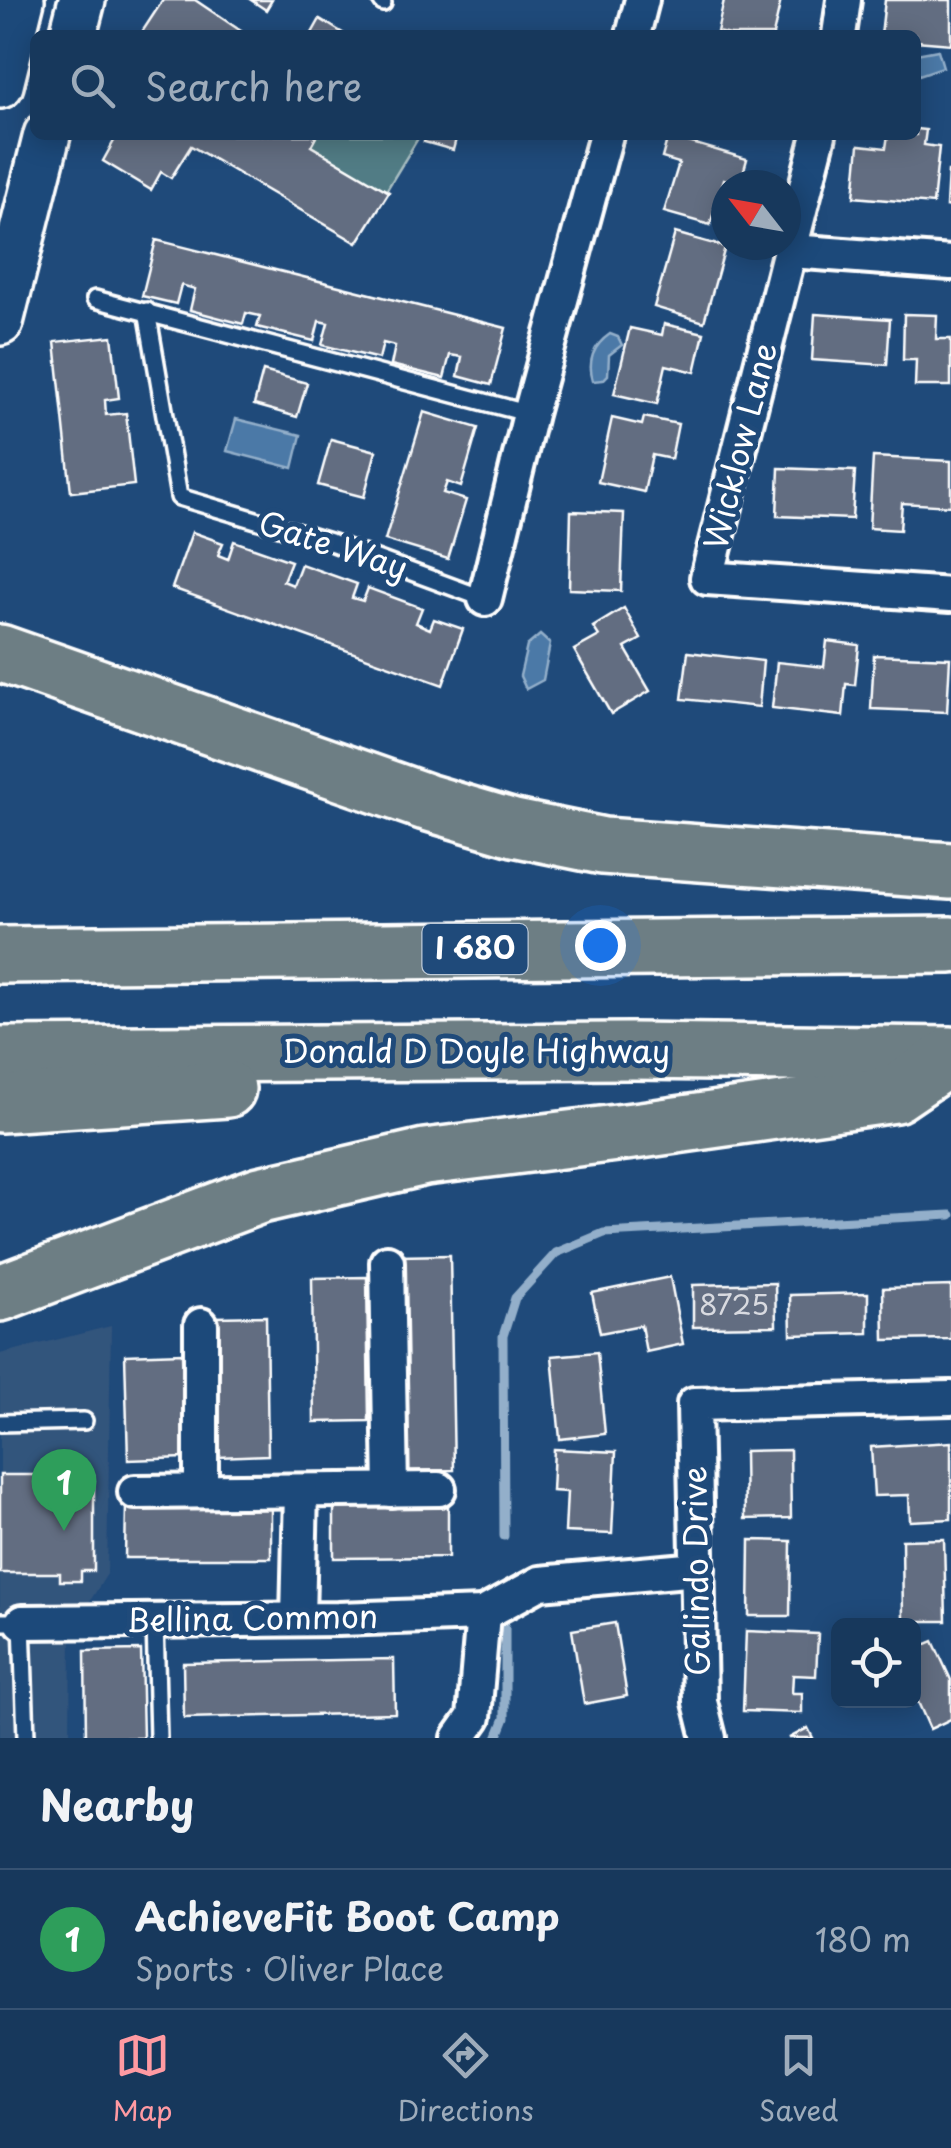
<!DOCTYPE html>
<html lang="en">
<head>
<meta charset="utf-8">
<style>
  body { margin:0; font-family:"Playpen Sans",sans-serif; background:#244365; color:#f1f3f6 }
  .controls { position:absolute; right:30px; bottom:30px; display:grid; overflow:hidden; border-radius:15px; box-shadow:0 5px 25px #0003 }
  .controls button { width:90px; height:90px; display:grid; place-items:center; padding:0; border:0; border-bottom:2px solid #365272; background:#17385c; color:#f1f3f6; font:50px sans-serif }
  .compass { position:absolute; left:711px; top:170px; width:90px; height:90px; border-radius:50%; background:#17385c; box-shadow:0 5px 25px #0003; rotate:301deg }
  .you { position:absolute; left:600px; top:945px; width:35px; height:35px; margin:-25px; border:8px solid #fff; border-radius:50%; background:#1a73e8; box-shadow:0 0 0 15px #1a73e833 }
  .badge { display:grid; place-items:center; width:65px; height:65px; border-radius:50%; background:#ff9aa2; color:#fff; font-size:32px; font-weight:700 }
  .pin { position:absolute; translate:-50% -82px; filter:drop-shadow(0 2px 5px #0008) }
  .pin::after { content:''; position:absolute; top:52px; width:35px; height:30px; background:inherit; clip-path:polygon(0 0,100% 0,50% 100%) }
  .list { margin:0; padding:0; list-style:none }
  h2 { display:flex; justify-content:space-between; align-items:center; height:130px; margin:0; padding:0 40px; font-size:42px }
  h2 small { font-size:32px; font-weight:400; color:#9eacbb }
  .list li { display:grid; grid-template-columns:65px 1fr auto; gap:30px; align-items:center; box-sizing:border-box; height:140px; padding:0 40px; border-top:2px solid #365272 }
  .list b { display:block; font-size:38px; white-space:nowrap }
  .list p { margin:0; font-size:32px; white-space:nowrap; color:#9eacbb }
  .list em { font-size:32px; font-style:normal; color:#9eacbb }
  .icon { flex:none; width:55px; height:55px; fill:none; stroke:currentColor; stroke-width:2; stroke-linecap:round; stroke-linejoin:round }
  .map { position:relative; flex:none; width:951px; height:1738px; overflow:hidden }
  .search { position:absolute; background:#17385c; box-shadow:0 5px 25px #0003; left:30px; right:30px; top:30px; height:110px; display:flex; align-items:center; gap:25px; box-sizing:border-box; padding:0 35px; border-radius:15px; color:#9eacbb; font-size:38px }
  .sheet { height:270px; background:#17385c }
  nav { display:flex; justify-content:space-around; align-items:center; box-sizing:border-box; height:140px; border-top:2px solid #365272; background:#17385c; font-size:28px; color:#9eacbb }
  nav a { display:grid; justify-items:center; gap:5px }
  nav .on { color:#ff9aa2 }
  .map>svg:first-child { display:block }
  .built { fill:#33547c }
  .green { fill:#517c85; stroke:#a8bec2; stroke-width:2.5 }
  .water { fill:#4b79a7; stroke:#93afca; stroke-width:2.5 }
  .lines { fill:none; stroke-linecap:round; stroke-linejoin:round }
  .stream { stroke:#93afca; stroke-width:9 }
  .building { fill:#626d81; stroke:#fff; stroke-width:2.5 }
  .service-casing { stroke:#fff; stroke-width:22 }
  .minor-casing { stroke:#fff; stroke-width:40 }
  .secondary-casing { stroke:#fff; stroke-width:52 }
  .motorway-casing { stroke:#fff; stroke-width:62 }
  .service { stroke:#1f4a7a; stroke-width:15 }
  .minor { stroke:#1f4a7a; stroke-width:32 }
  .secondary { stroke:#1f4a7a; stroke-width:45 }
  .motorway { stroke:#6d7e84; stroke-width:55 }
  .labels { text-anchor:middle; stroke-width:10; stroke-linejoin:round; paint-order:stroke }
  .number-label { font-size:28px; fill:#d8dae0 }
  .shield { fill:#1f4a7a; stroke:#bcc9d7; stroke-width:2.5 }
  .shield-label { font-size:30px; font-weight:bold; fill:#fff }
  .street-label { font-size:32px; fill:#fff; stroke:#1f4a7a }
</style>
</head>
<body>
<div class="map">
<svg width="951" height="1738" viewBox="0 0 951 1738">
  <rect width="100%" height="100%" fill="#1f4a7a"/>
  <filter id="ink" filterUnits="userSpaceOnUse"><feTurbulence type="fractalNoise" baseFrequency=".01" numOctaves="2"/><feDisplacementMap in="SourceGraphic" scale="20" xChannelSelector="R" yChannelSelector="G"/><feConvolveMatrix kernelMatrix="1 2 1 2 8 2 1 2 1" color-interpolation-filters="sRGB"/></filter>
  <g filter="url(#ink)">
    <path class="built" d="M 111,1326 L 107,1574 L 71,1631 L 70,1738 L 0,1738 L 0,1354 Z"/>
    <path class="green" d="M 317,135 L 420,135 L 386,191 L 311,146 Z"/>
    <g class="water">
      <path d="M 938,50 L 943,67 L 916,76 L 916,54 Z"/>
      <path d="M 610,334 L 618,337 L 622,345 L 609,355 L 608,375 L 603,380 L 593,381 C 587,361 594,345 610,334 Z"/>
      <path d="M 236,419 L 301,435 L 293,468 L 227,451 Z"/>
      <path d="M 540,635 L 550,644 L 543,680 L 526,689 L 520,676 L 527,646 Z"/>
    </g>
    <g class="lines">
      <g class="stream">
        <path d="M 504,1536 L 503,1336 L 515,1298 L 556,1253 L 604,1233 L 951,1215"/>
        <path d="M 497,1738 L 505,1718 L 505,1627"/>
      </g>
    </g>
    <g class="building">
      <path d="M 163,0 L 195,0 L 247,35 L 140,35 Z"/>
      <path d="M 251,0 L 272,0 L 266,10 Z"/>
      <path d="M 724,0 L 781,0 L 773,35 L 731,35 L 717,32 Z"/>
      <path d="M 885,0 L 951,0 L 951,44 L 916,41 L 916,35 L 881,35 Z"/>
      <path d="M 320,19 L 346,35 L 311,35 Z"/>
      <path d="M 916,129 L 926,130 L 924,145 L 939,147 L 933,204 L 854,197 L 859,145 L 886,148 L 888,135 L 916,135 Z"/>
      <path d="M 105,135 L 317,135 L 311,146 L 389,192 L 357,243 L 191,146 L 171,178 L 161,172 L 151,190 L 103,161 L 114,141 Z"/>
      <path d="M 426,135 L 457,135 L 453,150 L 424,142 Z"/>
      <path d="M 668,136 L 747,159 L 740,184 L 724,179 L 710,225 L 664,212 L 679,163 L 662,158 Z"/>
      <path d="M 948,171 L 951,171 L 951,207 L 946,206 Z"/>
      <path d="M 675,233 L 725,247 L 704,322 L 654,307 Z"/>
      <path d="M 156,240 L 506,328 L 491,385 L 458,376 L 462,357 L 450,355 L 444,378 L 391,365 L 395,346 L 383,343 L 379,359 L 322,345 L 328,323 L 319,321 L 314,341 L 257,327 L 260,316 L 246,313 L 243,324 L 190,310 L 195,289 L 181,285 L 176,304 L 142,296 Z"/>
      <path d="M 815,314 L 890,319 L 887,365 L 812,360 Z"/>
      <path d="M 904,314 L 937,315 L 936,339 L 951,339 L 951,386 L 915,386 L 916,360 L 903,360 Z"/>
      <path d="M 664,324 L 704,333 L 695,372 L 666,365 L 657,404 L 614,394 L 630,328 L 662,335 Z"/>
      <path d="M 112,336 L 119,398 L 105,400 L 106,415 L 126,413 L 134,485 L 71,492 L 55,342 Z"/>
      <path d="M 263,371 L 307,383 L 297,417 L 254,405 Z"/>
      <path d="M 424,412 L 478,428 L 461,487 L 447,482 L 443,493 L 466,500 L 448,559 L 385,540 Z"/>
      <path d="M 644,417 L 678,424 L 671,459 L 652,455 L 644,492 L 598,482 L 612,418 L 642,425 Z"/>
      <path d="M 331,439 L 376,451 L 364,497 L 318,485 Z"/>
      <path d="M 873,457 L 951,461 L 951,506 L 902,503 L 900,530 L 869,528 Z"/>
      <path d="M 779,468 L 855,471 L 852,519 L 777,516 Z"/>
      <path d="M 571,511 L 624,513 L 621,591 L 569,589 Z"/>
      <path d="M 192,532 L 223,543 L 218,555 L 228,559 L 234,541 L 291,561 L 283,581 L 293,585 L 301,564 L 357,584 L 352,598 L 363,601 L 368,588 L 422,608 L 416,623 L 430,629 L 434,619 L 463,629 L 443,685 L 172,588 Z"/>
      <path d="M 624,608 L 641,639 L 625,648 L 650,691 L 611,714 L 574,650 L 599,636 L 593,627 Z"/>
      <path d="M 827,641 L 859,645 L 855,685 L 846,684 L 843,716 L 772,708 L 777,662 L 824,667 Z"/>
      <path d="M 688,652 L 763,661 L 759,707 L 682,699 Z"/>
      <path d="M 874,655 L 950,658 L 947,712 L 871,709 Z"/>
      <path d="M 450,1255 L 454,1470 L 402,1471 L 398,1256 Z"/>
      <path d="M 367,1277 L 369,1421 L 314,1422 L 312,1278 Z"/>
      <path d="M 670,1277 L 683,1344 L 646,1352 L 641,1325 L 600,1333 L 592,1293 Z"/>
      <path d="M 775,1283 L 776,1326 L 693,1327 L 693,1285 Z"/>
      <path d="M 951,1286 L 951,1339 L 884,1340 L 883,1288 Z"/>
      <path d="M 868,1293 L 868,1333 L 791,1335 L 790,1295 Z"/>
      <path d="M 266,1316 L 268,1455 L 218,1457 L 215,1317 Z"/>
      <path d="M 597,1352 L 605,1434 L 560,1439 L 552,1356 Z"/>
      <path d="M 182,1353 L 185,1458 L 128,1460 L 125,1355 Z"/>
      <path d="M 951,1442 L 951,1519 L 910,1521 L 909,1495 L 874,1496 L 871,1447 Z"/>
      <path d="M 554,1449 L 616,1452 L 612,1534 L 565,1532 L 567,1492 L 552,1491 Z"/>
      <path d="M 790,1450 L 791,1518 L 745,1519 L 744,1451 Z"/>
      <path d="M 0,1475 L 94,1475 L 94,1571 L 81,1571 L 81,1581 L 60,1581 L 60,1573 L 0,1573 Z"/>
      <path d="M 448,1502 L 448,1557 L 334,1558 L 334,1503 Z"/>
      <path d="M 126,1504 L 271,1505 L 271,1558 L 125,1558 Z"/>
      <path d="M 944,1539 L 946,1621 L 903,1621 L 902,1540 Z"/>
      <path d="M 750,1540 L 791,1541 L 790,1616 L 749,1616 Z"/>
      <path d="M 615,1623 L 627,1696 L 584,1704 L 572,1630 Z"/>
      <path d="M 746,1631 L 818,1634 L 816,1676 L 793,1675 L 792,1693 L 802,1693 L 802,1713 L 743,1711 Z"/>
      <path d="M 933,1641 L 951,1680 L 951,1719 L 930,1729 L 914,1693 L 914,1649 Z"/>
      <path d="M 141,1650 L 143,1738 L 86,1738 L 85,1651 Z"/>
      <path d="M 394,1659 L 395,1713 L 184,1718 L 183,1663 Z"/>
      <path d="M 808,1728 L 813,1738 L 789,1738 Z"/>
    </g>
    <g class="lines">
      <g class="service-casing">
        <g id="service">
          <path d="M 381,0 L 383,3"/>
          <path d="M 95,299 L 530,414"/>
          <path d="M 147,311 L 179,497 L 333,543 L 485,599"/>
          <path d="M 0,1423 L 84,1421"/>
          <path d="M 155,1620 L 158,1738"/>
          <path d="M 0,1622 L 22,1622 L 26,1738"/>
        </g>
      </g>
      <g class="minor-casing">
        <g id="minor">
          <path d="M 633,35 L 642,0"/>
          <path d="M 839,35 L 844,0"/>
          <path d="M 819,135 L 707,578 L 951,595"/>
          <path d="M 791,251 L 951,263"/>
          <path d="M 485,599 L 530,414 L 606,135"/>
          <path d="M 387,1262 L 391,1490"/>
          <path d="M 201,1491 L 201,1325"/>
          <path d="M 135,1492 L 439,1489"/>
          <path d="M 298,1619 L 301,1491"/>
          <path d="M 22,1622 L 338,1619 L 483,1614"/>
          <path d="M 459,1738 L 474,1717 L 483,1614 L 540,1583 L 698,1569"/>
          <path d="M 709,1738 L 700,1702 L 694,1404 L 951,1398"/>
        </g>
      </g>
      <g class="secondary-casing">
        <g id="secondary">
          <path d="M 73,35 L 82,0"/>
          <path d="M 0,85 L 21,0"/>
          <path d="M 0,322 L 47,135"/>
        </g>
      </g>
      <g class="motorway-casing">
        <g id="motorway">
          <path d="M 0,653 L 426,802 L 514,828 L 603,846 L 951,871"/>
          <path d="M 0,955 L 951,945"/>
          <path d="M 0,1055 L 632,1051 L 951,1055"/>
          <path d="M 0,1104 L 227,1089"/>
          <path d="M 0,1293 L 260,1195 L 425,1157 L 641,1130 L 895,1094 L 951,1056"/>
        </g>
      </g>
      <use href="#service" class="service"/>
      <use href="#minor" class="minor"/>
      <use href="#secondary" class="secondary"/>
      <use href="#motorway" class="motorway"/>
    </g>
  </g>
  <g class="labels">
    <g class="number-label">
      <text x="734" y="1315">8725</text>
    </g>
    <rect class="shield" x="422.5" y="924" width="105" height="50" rx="8"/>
    <g class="shield-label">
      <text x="475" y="959">I 680</text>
    </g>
    <g class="street-label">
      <text transform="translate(741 446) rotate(-76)" y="11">Wicklow Lane</text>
      <text transform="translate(333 546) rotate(18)" y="11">Gate Way</text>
      <text x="476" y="1063">Donald D Doyle Highway</text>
      <text transform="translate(697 1571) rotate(-91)" y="11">Galindo Drive</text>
      <text transform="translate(252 1619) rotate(-1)" y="11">Bellina Common</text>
    </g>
  </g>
</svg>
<div class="controls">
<button><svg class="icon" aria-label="locate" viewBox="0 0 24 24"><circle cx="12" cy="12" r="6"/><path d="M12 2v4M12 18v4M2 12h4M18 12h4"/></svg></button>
</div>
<svg class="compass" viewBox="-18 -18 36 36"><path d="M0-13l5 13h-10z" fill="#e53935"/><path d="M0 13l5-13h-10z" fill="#9eacbb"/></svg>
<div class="you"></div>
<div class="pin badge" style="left:64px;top:1531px;background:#2e9e5b">1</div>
<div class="search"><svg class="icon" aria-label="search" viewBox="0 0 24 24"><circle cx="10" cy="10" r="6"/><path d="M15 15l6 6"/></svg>Search here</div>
</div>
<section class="sheet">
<h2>Nearby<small></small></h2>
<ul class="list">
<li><span class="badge" style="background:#2e9e5b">1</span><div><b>AchieveFit Boot Camp</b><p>Sports · Oliver Place</p></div><em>180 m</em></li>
</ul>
</section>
<nav>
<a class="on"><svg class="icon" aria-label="map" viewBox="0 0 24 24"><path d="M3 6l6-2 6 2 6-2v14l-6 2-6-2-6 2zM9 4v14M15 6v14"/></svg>Map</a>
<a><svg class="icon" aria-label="directions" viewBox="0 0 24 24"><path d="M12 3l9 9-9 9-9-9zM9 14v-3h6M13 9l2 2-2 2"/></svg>Directions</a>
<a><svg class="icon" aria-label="saved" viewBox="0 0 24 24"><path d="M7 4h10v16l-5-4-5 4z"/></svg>Saved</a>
</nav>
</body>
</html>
